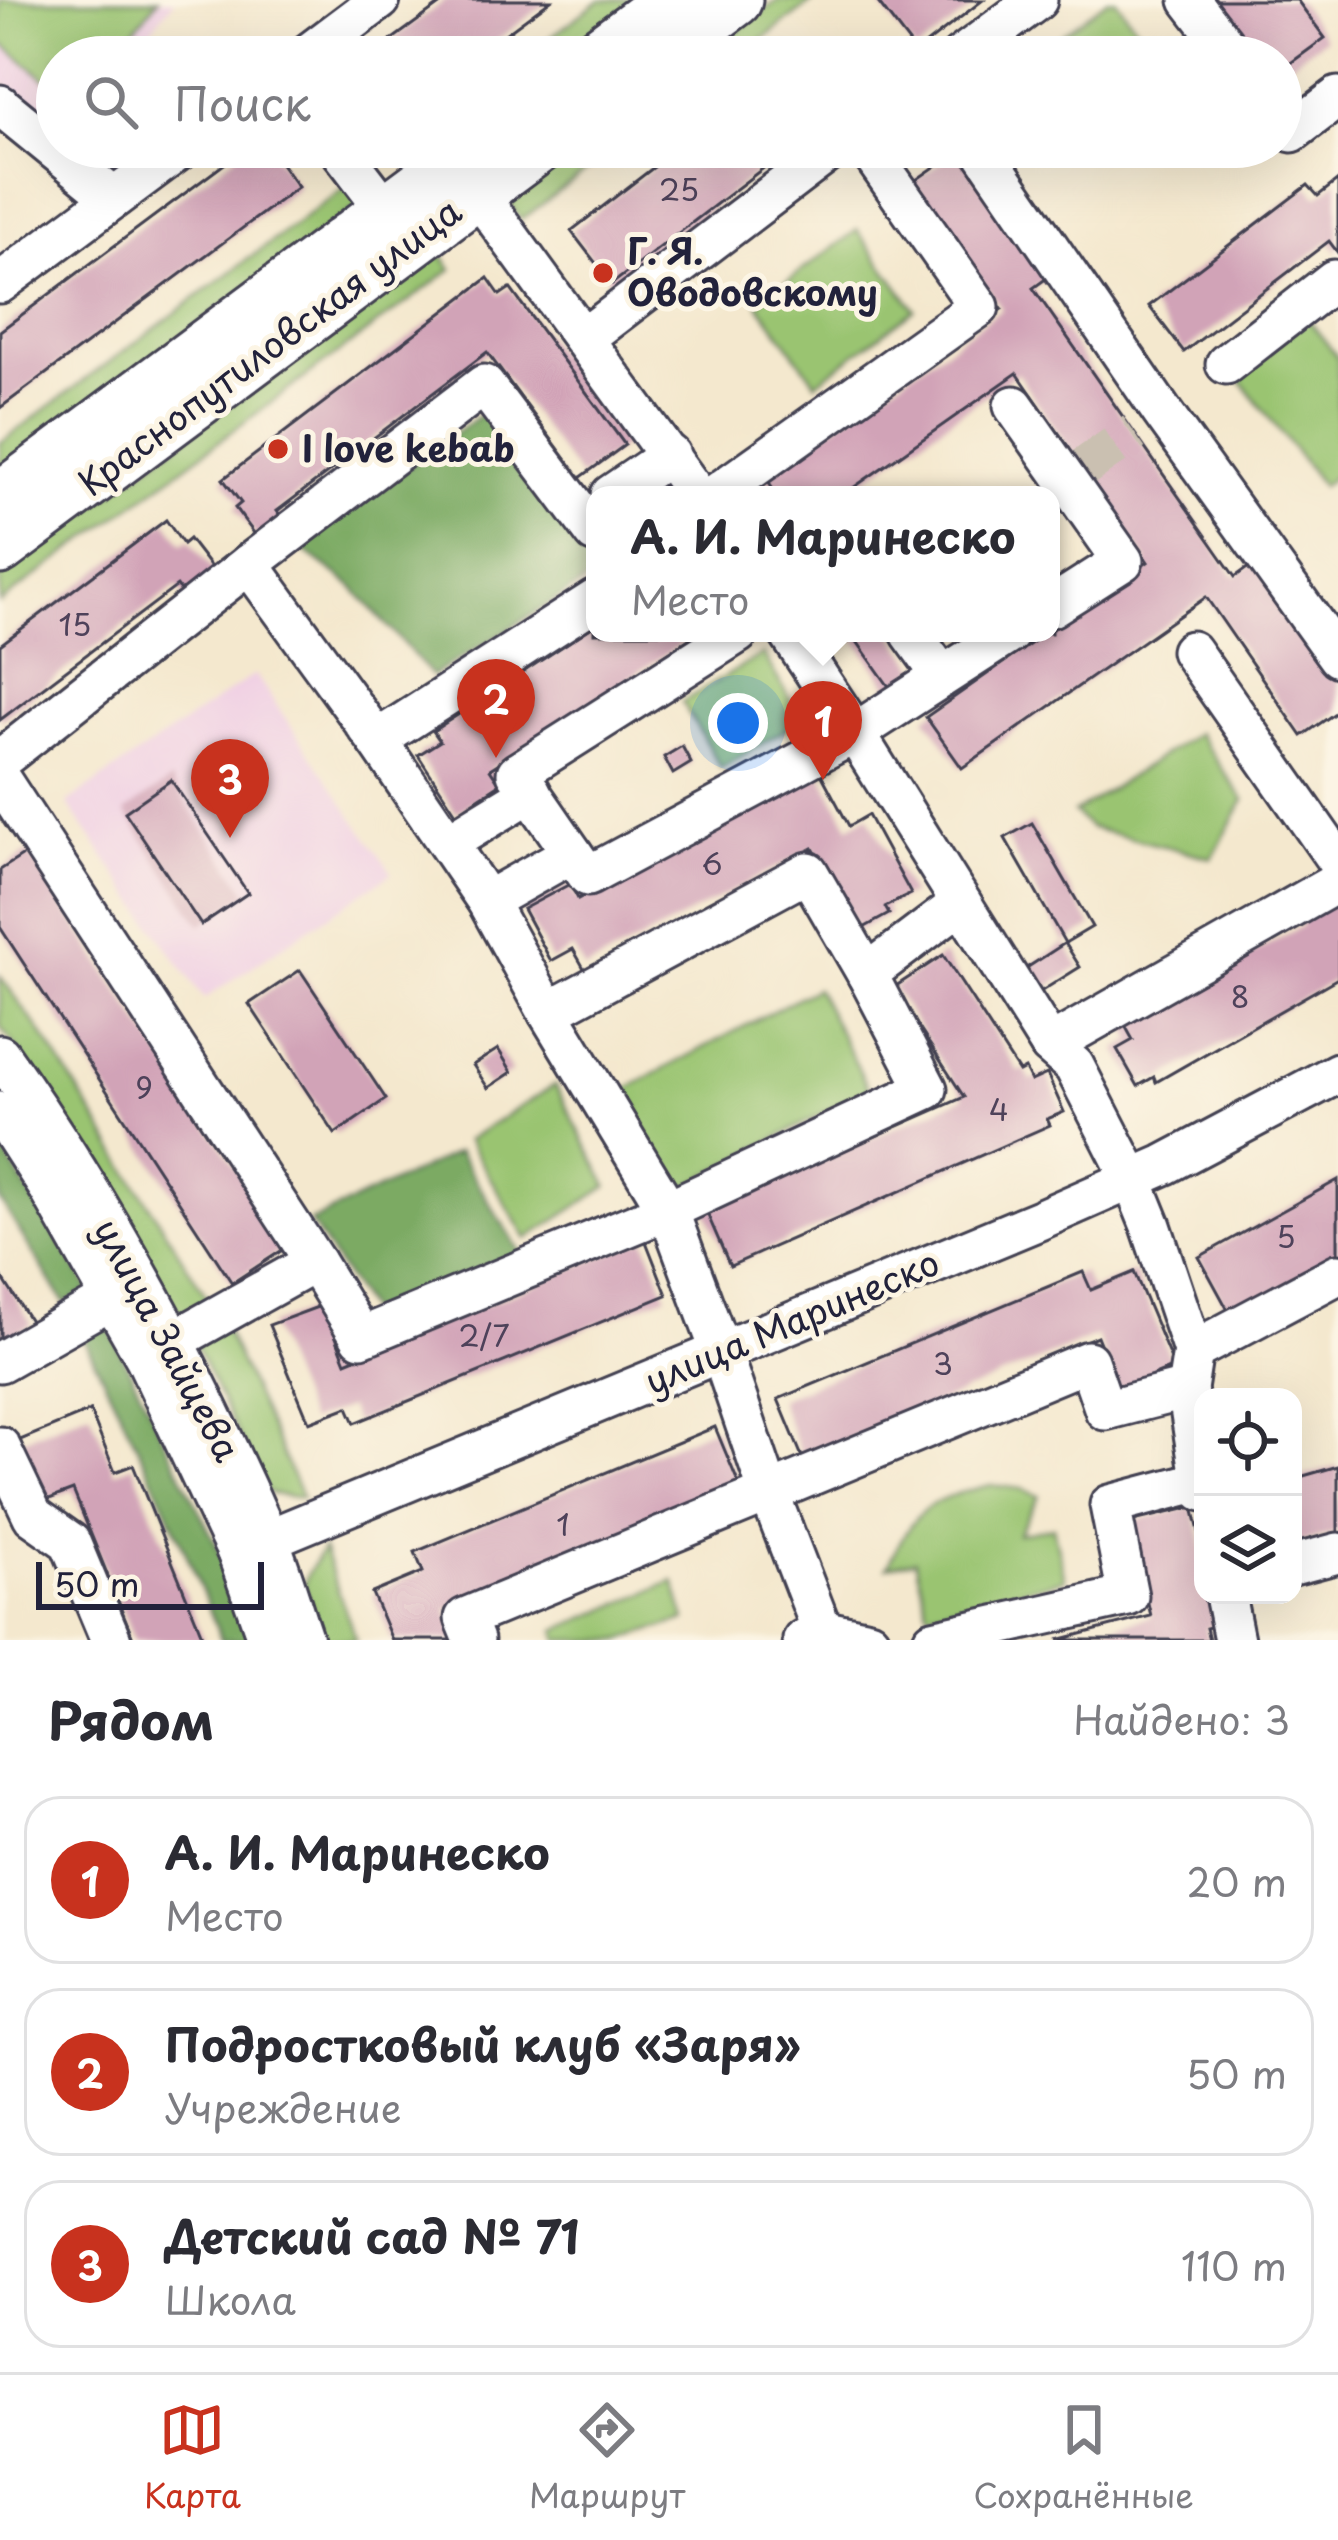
<!DOCTYPE html>
<html lang="ru">
<head>
<meta charset="utf-8">
<style>
  body { margin:0; font-family:"Playpen Sans",sans-serif; background:#f7f7f7; color:#2b2b33 }
  .controls { position:absolute; right:36px; bottom:36px; display:grid; overflow:hidden; border-radius:24px; box-shadow:0 12px 48px #0002 }
  .controls button { width:108px; height:108px; display:grid; place-items:center; padding:0; border:0; border-bottom:3px solid #e1e1e2; background:#fff; color:#2b2b33; font:60px sans-serif }
  .scale { position:absolute; left:36px; bottom:30px; width:228px; box-sizing:border-box; padding-left:12px; border:6px solid #22223b; border-top:0; font-size:33px; line-height:42px; white-space:nowrap; color:#22223b; -webkit-text-stroke:9px #fcf5e5; paint-order:stroke }
  .you { position:absolute; left:738px; top:723px; width:42px; height:42px; margin:-30px; border:9px solid #fff; border-radius:50%; background:#1a73e8; box-shadow:0 0 0 18px #1a73e833 }
  .badge { display:grid; place-items:center; width:78px; height:78px; border-radius:50%; background:#c8321e; color:#fff; font-size:39px; font-weight:700 }
  .pin { position:absolute; translate:-50% -99px; filter:drop-shadow(0 3px 6px #0008) }
  .pin::after { content:''; position:absolute; top:63px; width:42px; height:36px; background:inherit; clip-path:polygon(0 0,100% 0,50% 100%) }
  .popup { position:absolute; left:586px; top:486px; width:474px; height:156px; box-sizing:border-box; display:grid; place-content:center; border-radius:24px; background:#fff; filter:drop-shadow(0 3px 9px #0005); font-size:39px; white-space:nowrap; color:#7c7c81 }
  .popup b { font-size:45px; color:#2b2b33 }
  .popup::after { content:''; position:absolute; left:50%; top:100%; margin-left:-24px; border:24px solid transparent; border-top-color:#fff }
  .list { margin:0; padding:0; list-style:none }
  h2 { display:flex; justify-content:space-between; align-items:center; height:156px; margin:0; padding:0 48px; font-size:51px }
  h2 small { font-size:39px; font-weight:400; color:#7c7c81 }
  .list li { display:grid; grid-template-columns:78px 1fr auto; gap:36px; align-items:center; box-sizing:border-box; height:168px; margin:0 24px 24px; padding:0 24px; border:3px solid #e1e1e2; border-radius:36px }
  .list b { display:block; font-size:45px; white-space:nowrap }
  .list p { margin:0; font-size:39px; white-space:nowrap; color:#7c7c81 }
  .list em { font-size:39px; font-style:normal; color:#7c7c81 }
  .icon { flex:none; width:66px; height:66px; fill:none; stroke:currentColor; stroke-width:2; stroke-linecap:round; stroke-linejoin:round }
  .map { position:relative; flex:none; width:1338px; height:1640px; overflow:hidden }
  .search { position:absolute; background:#fff; box-shadow:0 12px 48px #0002; left:36px; right:36px; top:36px; height:132px; display:flex; align-items:center; gap:30px; box-sizing:border-box; padding:0 42px; border-radius:66px; color:#7c7c81; font-size:45px }
  .sheet { height:732px; background:#fff }
  nav { display:flex; justify-content:space-around; align-items:center; box-sizing:border-box; height:168px; border-top:3px solid #e1e1e2; background:#fff; font-size:33px; color:#7c7c81 }
  nav a { display:grid; justify-items:center; gap:6px }
  nav .on { color:#c8321e }
  .map>svg:first-child { display:block }
  .built { fill:#f0d0e4 }
  .green { fill:#9ac471; stroke:#5e7356; stroke-width:3 }
  .forest { fill:#7baa63; stroke:#4e664f; stroke-width:3 }
  .building { fill:#d1a3b7 }
  .lines { fill:none; stroke-linecap:round; stroke-linejoin:round }
  .minor-tunnel { stroke:#cac0b1; stroke-width:39; stroke-dasharray:39 20; stroke-linecap:butt }
  .minor-casing { stroke:#424051; stroke-width:45 }
  .major-casing { stroke:#424051; stroke-width:57 }
  .minor { stroke:#fff; stroke-width:39 }
  .major { stroke:#fff; stroke-width:51 }
  .poi-dot { fill:#c8321e; stroke:#fcf5e5; stroke-width:4.5 }
  .labels { text-anchor:middle; stroke-width:10; stroke-linejoin:round; paint-order:stroke }
  .number-label { font-size:30px; fill:#4e425a }
  .poi-label { font-size:36px; font-weight:bold; fill:#22223b; stroke:#fcf5e5; text-anchor:start }
  .street-label { font-size:36px; fill:#22223b; stroke:#fcf5e5 }
</style>
</head>
<body>
<div class="map">
<svg width="1338" height="1640" viewBox="0 0 1338 1640">
  <rect width="100%" height="100%" fill="#fcf5e5"/>
  <filter id="ink" filterUnits="userSpaceOnUse"><feTurbulence type="fractalNoise" baseFrequency=".00833" numOctaves="2"/><feDisplacementMap in="SourceGraphic" scale="24" xChannelSelector="R" yChannelSelector="G"/><feConvolveMatrix kernelMatrix="1 2 1 2 8 2 1 2 1" color-interpolation-filters="sRGB"/></filter>
  <filter id="wash" filterUnits="userSpaceOnUse"><feTurbulence type="fractalNoise" baseFrequency=".004" numOctaves="4" result="noise"/><feDisplacementMap in="SourceGraphic" scale="48" xChannelSelector="R" yChannelSelector="G"/><feGaussianBlur stdDeviation="2.7" result="paint"/><feColorMatrix in="noise" values="0 0 0 0 0 0 0 0 0 0 0 0 0 0 0 0 0 1.4 0 .05"/><feComposite in="paint" operator="in"/></filter>
  <g filter="url(#wash)">
    <rect width="100%" height="100%" fill="#f4e8ce"/>
    <g class="built">
      <path d="M 0,0 L 175,0 L 128,57 L 57,57 L 57,125 L 0,80 Z"/>
      <path d="M 255,674 L 392,873 L 204,999 L 67,803 Z"/>
    </g>
    <g class="green">
      <path d="M 0,0 L 158,0 L 112,57 L 57,57 L 57,88 L 0,42 Z"/>
      <path d="M 600,0 L 636,0 L 559,57 L 524,57 Z"/>
      <path d="M 778,0 L 815,0 L 739,57 L 702,57 Z"/>
      <path d="M 1107,0 L 1116,0 L 1159,57 L 1032,57 Z"/>
      <path d="M 582,147 L 618,147 L 521,220 L 508,202 Z"/>
      <path d="M 347,186 L 361,204 L 0,472 L 0,443 Z"/>
      <path d="M 857,230 L 915,309 L 816,383 L 758,303 Z"/>
      <path d="M 439,251 L 452,269 L 0,603 L 0,575 Z"/>
      <path d="M 1307,318 L 1338,358 L 1338,473 L 1322,486 L 1234,372 Z"/>
      <path d="M 763,654 L 802,720 L 721,768 L 682,702 Z"/>
      <path d="M 1197,733 L 1244,800 L 1212,858 L 1090,828 L 1074,813 Z"/>
      <path d="M 0,976 L 48,1042 L 209,1301 L 179,1317 L 24,1059 L 0,1026 Z"/>
      <path d="M 816,988 L 869,1089 L 670,1195 L 617,1094 Z"/>
      <path d="M 555,1085 L 608,1186 L 527,1239 L 467,1140 Z"/>
      <path d="M 223,1326 L 302,1498 L 272,1494 L 264,1489 L 193,1341 Z"/>
      <path d="M 991,1485 L 1022,1489 L 1039,1496 L 1018,1534 L 1053,1527 L 1065,1579 L 928,1612 L 915,1560 L 887,1567 C 917,1506 926,1500 991,1485 Z"/>
      <path d="M 323,1549 L 356,1640 L 321,1640 L 304,1584 L 308,1573 Z"/>
      <path d="M 674,1581 L 686,1620 L 620,1640 L 559,1640 L 556,1630 Z"/>
    </g>
    <g class="forest">
      <path d="M 484,412 L 595,562 L 595,576 L 432,676 L 352,586 L 299,547 Z"/>
      <path d="M 0,1146 L 90,1290 L 64,1303 L 0,1200 Z"/>
      <path d="M 458,1152 L 521,1253 L 372,1318 L 310,1222 Z"/>
      <path d="M 105,1320 L 220,1552 L 251,1640 L 221,1640 C 181,1532 133,1435 81,1334 Z"/>
    </g>
    <g id="blocks">
      <g class="building">
        <path d="M 446,0 L 551,0 L 474,57 L 368,57 Z"/>
        <path d="M 876,0 L 983,0 L 916,52 Z"/>
        <path d="M 1216,0 L 1297,0 L 1325,38 L 1281,70 L 1281,57 L 1258,57 Z"/>
        <path d="M 247,147 L 269,147 L 298,187 L 0,408 L 0,331 Z"/>
        <path d="M 680,147 L 791,147 L 612,284 L 571,231 Z"/>
        <path d="M 963,147 L 1054,273 L 1033,288 L 1235,577 L 1257,561 L 1338,677 L 1338,711 L 1302,736 L 1206,597 L 962,768 L 926,717 L 1046,633 L 1051,633 L 1051,630 L 1148,562 L 1017,373 L 843,495 L 777,495 L 764,476 L 1002,309 L 913,182 Z"/>
        <path d="M 1338,180 L 1338,253 L 1329,241 L 1184,352 L 1149,306 L 1308,185 L 1318,196 Z"/>
        <path d="M 488,278 L 500,295 L 510,288 L 625,445 L 580,478 L 487,352 L 277,511 L 285,522 L 260,541 L 235,508 L 241,503 L 223,479 Z"/>
        <path d="M 166,520 L 183,544 L 189,539 L 216,574 L 185,597 L 177,586 L 0,720 L 0,645 Z"/>
        <path d="M 595,625 L 595,633 L 698,633 L 490,769 L 500,784 L 456,813 L 418,755 L 440,741 L 433,731 Z"/>
        <path d="M 851,633 L 892,633 L 918,668 L 890,688 Z"/>
        <path d="M 682,746 L 691,763 L 673,774 L 664,757 Z"/>
        <path d="M 819,770 L 849,826 L 868,815 L 911,894 L 885,907 L 889,914 L 858,931 L 813,848 L 585,970 L 573,949 L 551,961 L 523,909 L 570,884 L 578,899 Z"/>
        <path d="M 171,780 L 248,893 L 201,925 L 125,812 Z"/>
        <path d="M 1032,823 L 1092,927 L 1065,943 L 1005,838 Z"/>
        <path d="M 28,852 L 287,1247 L 232,1283 L 0,927 L 0,870 Z"/>
        <path d="M 1334,900 L 1338,908 L 1338,978 L 1156,1082 L 1154,1077 L 1138,1086 L 1117,1049 L 1133,1040 L 1122,1020 L 1146,1006 L 1150,1012 L 1303,925 L 1300,920 Z"/>
        <path d="M 1065,943 L 1080,967 L 1040,992 L 1025,969 Z"/>
        <path d="M 943,955 L 1019,1072 L 1025,1069 L 1031,1081 L 1047,1074 L 1064,1112 L 1047,1119 L 1050,1125 L 730,1266 L 706,1211 L 964,1097 L 893,988 Z"/>
        <path d="M 300,970 L 386,1099 L 335,1134 L 249,1004 Z"/>
        <path d="M 498,1049 L 512,1072 L 488,1088 L 473,1065 Z"/>
        <path d="M 1338,1180 L 1338,1257 L 1248,1307 L 1245,1301 L 1228,1310 L 1199,1257 Z"/>
        <path d="M 645,1239 L 667,1295 L 355,1423 L 348,1407 L 309,1422 L 269,1325 L 323,1305 L 346,1362 Z"/>
        <path d="M 1083,1272 L 1091,1290 L 1134,1272 L 1174,1367 L 1119,1390 L 1097,1336 L 803,1459 L 778,1399 Z"/>
        <path d="M 0,1274 L 32,1324 L 0,1342 Z"/>
        <path d="M 90,1411 L 115,1472 L 133,1465 L 204,1640 L 134,1640 L 73,1490 L 44,1501 L 20,1440 Z"/>
        <path d="M 715,1427 L 740,1487 L 447,1609 L 460,1640 L 392,1640 L 372,1593 L 423,1572 L 415,1552 Z"/>
        <path d="M 1338,1466 L 1338,1532 L 1296,1544 L 1293,1535 L 1293,1479 Z"/>
        <path d="M 1193,1507 L 1203,1548 L 1203,1595 L 1214,1595 L 1221,1624 L 1206,1628 L 1209,1640 L 1058,1640 L 1151,1616 L 1129,1522 Z"/>
      </g>
    </g>
  </g>
  <g filter="url(#ink)">
    <use href="#blocks" fill-opacity="0" stroke="#424051" stroke-width="3"/>
    <g class="lines">
      <path class="minor-tunnel" d="M 1083,468 L 1134,432"/>
      <g class="minor-casing">
        <g id="minor">
          <path d="M 1190,0 L 1234,57"/>
          <path d="M 304,57 L 380,0"/>
          <path d="M 960,57 L 1037,0"/>
          <path d="M 0,105 L 114,198"/>
          <path d="M 1281,118 L 1292,132 L 1338,97"/>
          <path d="M 338,147 L 387,211"/>
          <path d="M 980,147 L 1162,412 L 1338,657"/>
          <path d="M 477,193 L 697,495"/>
          <path d="M 0,283 L 183,147"/>
          <path d="M 584,338 L 835,147"/>
          <path d="M 1226,364 L 1334,280 L 1338,285"/>
          <path d="M 1014,406 L 1123,561 L 1051,607"/>
          <path d="M 611,495 L 670,455"/>
          <path d="M 715,495 L 979,307 L 867,147"/>
          <path d="M 249,564 L 377,740 L 487,901 L 548,1012 L 668,1210 L 721,1352 L 769,1493 L 822,1630 L 803,1640"/>
          <path d="M 738,633 L 517,773 L 588,876 L 855,733 L 1010,633"/>
          <path d="M 789,633 L 855,733 L 1050,1045 L 1074,1066 L 1132,1179 L 1151,1226 L 1193,1351 L 1187,1389 L 1203,1491"/>
          <path d="M 911,633 L 942,676"/>
          <path d="M 1191,651 L 1338,862"/>
          <path d="M 377,740 L 595,600"/>
          <path d="M 0,760 L 249,564 L 484,385 L 595,533"/>
          <path d="M 0,779 L 315,1262 L 361,1337 L 668,1210 L 927,1089 L 867,974 L 808,872 L 548,1012"/>
          <path d="M 448,843 L 531,792"/>
          <path d="M 487,901 L 572,853"/>
          <path d="M 867,974 L 961,903"/>
          <path d="M 1050,1045 L 1338,882"/>
          <path d="M 0,1055 C 106,1204 194,1369 267,1536 C 281,1569 291,1606 303,1640"/>
          <path d="M 0,1112 L 49,1188 L 145,1357 L 237,1552 L 268,1640"/>
          <path d="M 1193,1351 L 1338,1274"/>
          <path d="M 152,1353 L 315,1262"/>
          <path d="M 0,1362 L 136,1285"/>
          <path d="M 0,1447 L 33,1516 L 70,1542 L 111,1640"/>
          <path d="M 237,1552 L 1039,1220 L 1164,1165 L 1338,1073"/>
          <path d="M 1293,1565 L 1338,1553"/>
          <path d="M 1225,1595 L 1234,1640"/>
          <path d="M 822,1630 L 869,1640"/>
          <path d="M 474,1640 L 465,1618 L 1088,1361 L 1105,1410 L 1187,1389"/>
          <path d="M 933,1640 L 1128,1596 L 1110,1505 L 1201,1481"/>
        </g>
      </g>
      <g class="major-casing">
        <g id="major">
          <path d="M 593,57 L 670,0"/>
          <path d="M 660,57 L 736,0"/>
          <path d="M 0,498 L 472,147"/>
          <path d="M 0,548 L 539,147"/>
        </g>
      </g>
      <use href="#minor" class="minor"/>
      <use href="#major" class="major"/>
    </g>
  </g>
  <g class="poi-dot">
    <circle cx="603" cy="273" r="12"/>
    <circle cx="278" cy="449" r="12"/>
  </g>
  <g class="labels">
    <g class="number-label">
      <text x="679" y="201">25</text>
      <text x="75" y="636">15</text>
      <text x="712" y="875">6</text>
      <text x="1240" y="1008">8</text>
      <text x="144" y="1099">9</text>
      <text x="999" y="1121">4</text>
      <text x="1286" y="1248">5</text>
      <text x="484" y="1347">2/7</text>
      <text x="943" y="1375">3</text>
      <text x="563" y="1536">1</text>
    </g>
    <g class="poi-label">
      <text x="627" y="265">Г. Я.<tspan x="627" dy="41">Оводовскому</tspan></text>
      <text x="302" y="462">I love kebab</text>
    </g>
    <g class="street-label">
      <text transform="translate(270 347) rotate(-37)" y="13">Краснопутиловская улица</text>
      <text transform="translate(792 1322) rotate(-23)" y="13">улица Маринеско</text>
      <text transform="translate(167 1340) rotate(62)" y="13">улица Зайцева</text>
    </g>
  </g>
</svg>
<div class="controls">
<button><svg class="icon" aria-label="locate" viewBox="0 0 24 24"><circle cx="12" cy="12" r="6"/><path d="M12 2v4M12 18v4M2 12h4M18 12h4"/></svg></button>
<button><svg class="icon" aria-label="layers" viewBox="0 0 24 24"><path d="M12 4l9 5-9 5-9-5zM3 14l9 5 9-5"/></svg></button>
</div>
<div class="scale">50 m</div>
<div class="you"></div>
<div class="pin badge" style="left:823px;top:780px">1</div>
<div class="popup"><b>А. И. Маринеско</b>Место</div>
<div class="pin badge" style="left:496px;top:758px">2</div>
<div class="pin badge" style="left:230px;top:838px">3</div>
<div class="search"><svg class="icon" aria-label="search" viewBox="0 0 24 24"><circle cx="10" cy="10" r="6"/><path d="M15 15l6 6"/></svg>Поиск</div>
</div>
<section class="sheet">
<h2>Рядом<small>Найдено: 3</small></h2>
<ul class="list">
<li><span class="badge">1</span><div><b>А. И. Маринеско</b><p>Место</p></div><em>20 m</em></li>
<li><span class="badge">2</span><div><b>Подростковый клуб «Заря»</b><p>Учреждение</p></div><em>50 m</em></li>
<li><span class="badge">3</span><div><b>Детский сад № 71</b><p>Школа</p></div><em>110 m</em></li>
</ul>
</section>
<nav>
<a class="on"><svg class="icon" aria-label="map" viewBox="0 0 24 24"><path d="M3 6l6-2 6 2 6-2v14l-6 2-6-2-6 2zM9 4v14M15 6v14"/></svg>Карта</a>
<a><svg class="icon" aria-label="directions" viewBox="0 0 24 24"><path d="M12 3l9 9-9 9-9-9zM9 14v-3h6M13 9l2 2-2 2"/></svg>Маршрут</a>
<a><svg class="icon" aria-label="saved" viewBox="0 0 24 24"><path d="M7 4h10v16l-5-4-5 4z"/></svg>Сохранённые</a>
</nav>
</body>
</html>
